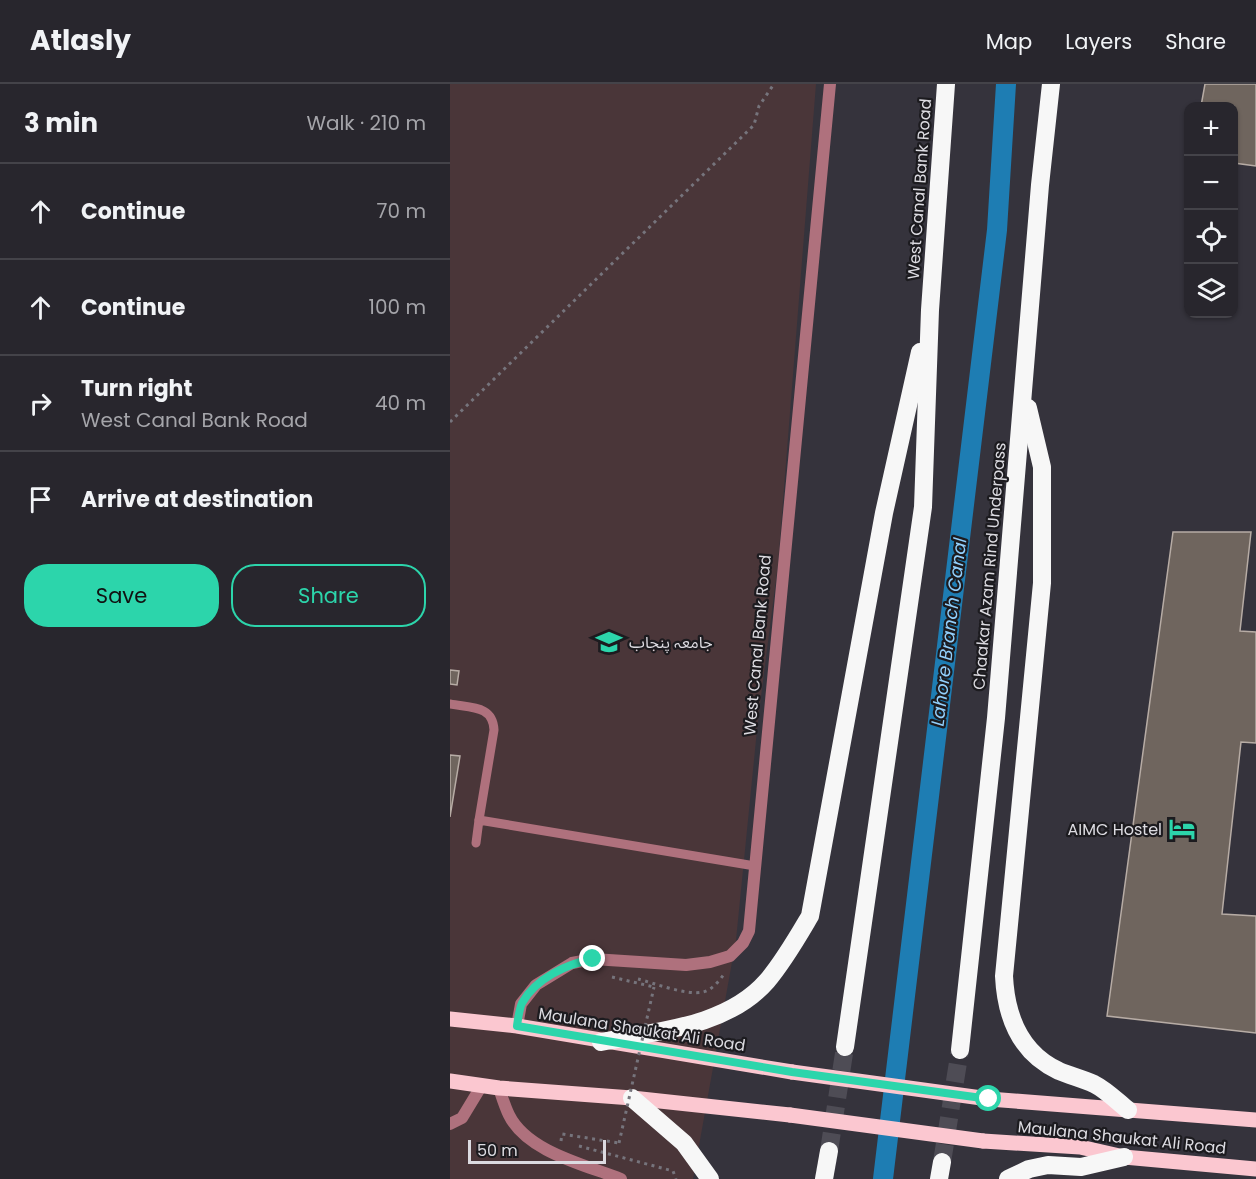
<!DOCTYPE html>
<html lang="en">
<head>
<meta charset="utf-8">
<style>
  body { margin:0; font-family:Poppins,"Noto Sans Arabic",sans-serif; background:#343239; color:#f1f3f6 }
  .controls { position:absolute; right:18px; top:18px; display:grid; overflow:hidden; border-radius:12px; box-shadow:0 2px 4px #0004 }
  .controls button { width:54px; height:54px; display:grid; place-items:center; padding:0; border:0; border-bottom:2px solid #444349; background:#28262d; color:#f1f3f6; font:30px sans-serif }
  .scale { position:absolute; left:18px; bottom:15px; width:138px; box-sizing:border-box; padding-left:6px; border:3px solid #dcdbe1; border-top:0; font-size:16px; line-height:21px; white-space:nowrap; color:#dcdbe1; -webkit-text-stroke:4px #1c1b1f; paint-order:stroke }
  .stop { position:absolute; width:18px; height:18px; margin:-14px; border:4px solid #2cd5ab; border-radius:50%; background:#fff }
  .stop.end { background:#2cd5ab; border-color:#fff; box-shadow:0 2px 6px #0008 }
  .list { margin:0; padding:0; list-style:none }
  h2 { display:flex; justify-content:space-between; align-items:center; height:78px; margin:0; padding:0 24px; font-size:26px }
  h2 small { font-size:20px; font-weight:400; color:#a5a5aa }
  .list li { display:grid; grid-template-columns:39px 1fr auto; gap:18px; align-items:center; box-sizing:border-box; height:96px; padding:0 24px; border-top:2px solid #444349 }
  .list b { display:block; font-size:22px; white-space:nowrap }
  .list p { margin:0; font-size:20px; white-space:nowrap; color:#a5a5aa }
  .list em { font-size:20px; font-style:normal; color:#a5a5aa }
  .actions { display:flex; gap:12px; padding:18px 24px }
  .actions a { flex:1; padding:14px 0; border:2px solid #2cd5ab; border-radius:24px; text-align:center; font-size:21px; color:#2cd5ab }
  .actions .main { background:#2cd5ab; color:#111 }
  .icon { flex:none; width:33px; height:33px; fill:none; stroke:currentColor; stroke-width:2; stroke-linecap:round; stroke-linejoin:round }
  .map { position:relative; flex:none; width:806px; height:1095px; overflow:hidden }
  header { display:flex; align-items:center; gap:36px; box-sizing:border-box; height:84px; padding:0 30px; background:#28262d; border-bottom:2px solid #444349 }
  header strong { font-size:28px }
  nav { display:flex; gap:33px; margin-inline-start:auto; font-size:21px }
  main { display:flex }
  aside { flex:1; background:#28262d }
  .map>svg:first-child { display:block }
  .education { fill:#4a3639 }
  .lines { fill:none; stroke-linecap:round; stroke-linejoin:round }
  .canal { stroke:#1e7db3; stroke-width:20 }
  .building { fill:#6f655e; stroke:#b7aca5; stroke-width:1.5 }
  .highway-tunnel { stroke:#4e4c55; stroke-width:18; stroke-dasharray:18 9; stroke-linecap:butt }
  .path { stroke:#76747c; stroke-width:3; stroke-dasharray:3 4.5; stroke-linecap:butt }
  .lane { stroke:#af717d; stroke-width:9 }
  .street { stroke:#af717d; stroke-width:12 }
  .primary { stroke:#fbc7d0; stroke-width:15 }
  .highway { stroke:#f7f7f7; stroke-width:18 }
  .path-bridge { stroke:#76747c; stroke-width:3; stroke-dasharray:3 4.5; stroke-linecap:butt }
  .primary-bridge { stroke:#fbc7d0; stroke-width:15 }
  .route { stroke:#2cd5ab; stroke-width:8 }
  .labels { text-anchor:middle; stroke-width:4.5; stroke-linejoin:round; paint-order:stroke }
  .street-label { font-size:16px; fill:#dcdbe1; stroke:#1c1b1f }
  .poi-label { font-size:16px; fill:#dcdbe1; stroke:#1c1b1f; text-anchor:start }
  .water-label { font-size:18px; font-style:italic; fill:#92d0fc; stroke:#1c1b1f }
</style>
</head>
<body>
<header>
<strong>Atlasly</strong>
<nav><a>Map</a><a>Layers</a><a>Share</a></nav>
</header>
<main>
<aside>
<h2>3 min<small>Walk · 210 m</small></h2>
<ul class="list">
<li><svg class="icon" aria-label="ahead" viewBox="0 0 24 24"><path d="M12 20V5M6 11l6-6 6 6"/></svg><div><b>Continue</b></div><em>70 m</em></li>
<li><svg class="icon" aria-label="ahead" viewBox="0 0 24 24"><path d="M12 20V5M6 11l6-6 6 6"/></svg><div><b>Continue</b></div><em>100 m</em></li>
<li><svg class="icon" aria-label="right" viewBox="0 0 24 24"><path d="M7 20v-9h11M14 6l5 5-5 5"/></svg><div><b>Turn right</b><p>West Canal Bank Road</p></div><em>40 m</em></li>
<li><svg class="icon" aria-label="arrive" viewBox="0 0 24 24"><path d="M6 21V4h12l-3 4 3 4H6"/></svg><div><b>Arrive at destination</b></div></li>
</ul>
<div class="actions"><a class="main">Save</a><a>Share</a></div>
</aside>
<div class="map">
<svg width="806" height="1095" viewBox="0 0 806 1095">
  <rect width="100%" height="100%" fill="#35333c"/>
  <path class="education" d="M 0,0 L 366,0 L 328,480 L 308,636 L 286,856 L 243,1095 L 0,1095 Z"/>
  <g class="lines">
    <path class="canal" d="M 433,1095 L 547,146 L 556,0"/>
  </g>
  <g class="building">
    <path d="M 755,0 L 806,0 L 806,82 L 784,79 L 784,22 L 751,22 Z"/>
    <path d="M 723,448 L 801,448 L 790,547 L 806,548 L 806,659 L 791,658 L 772,830 L 806,832 L 806,949 L 657,932 Z"/>
    <path d="M 0,586 L 9,587 L 7,601 L 0,600 Z"/>
    <path d="M 0,671 L 10,672 L 0,733 Z"/>
  </g>
  <g class="lines">
    <g class="highway-tunnel">
      <path d="M 379,1067 L 395,963"/>
      <path d="M 492,1078 L 510,966"/>
    </g>
    <g class="path">
      <path d="M 0,338 L 304,41 L 309,22 L 324,0"/>
      <path d="M 162,893 L 204,903"/>
      <path d="M 188,895 C 204,899 237,912 253,908 C 262,906 269,897 274,890"/>
      <path d="M 111,1057 L 112,1050 L 169,1059"/>
      <path d="M 129,1062 L 223,1087 L 226,1095"/>
    </g>
    <g class="lane">
      <path d="M 0,620 C 20,624 43,621 44,646 L 29,736"/>
      <path d="M 26,759 L 29,736 L 305,782"/>
    </g>
    <g class="street">
      <path d="M 67,942 L 71,920 L 86,901 L 122,879 L 143,875 L 236,881 L 260,878 L 280,872 L 293,859 L 299,847 L 380,0"/>
      <path d="M 49,1004 C 52,1013 55,1023 59,1031 C 77,1068 136,1081 171,1095"/>
      <path d="M 0,1040 L 12,1034 L 32,1001"/>
    </g>
    <g class="primary">
      <path d="M 0,935 L 67,942 L 342,988"/>
      <path d="M 0,997 L 49,1004 L 182,1014 L 340,1031"/>
      <path d="M 539,1015 L 806,1036"/>
      <path d="M 533,1057 L 630,1063 L 674,1073 L 806,1085"/>
    </g>
    <g class="highway">
      <path d="M 578,324 L 592,383 L 592,499 L 554,892 C 556,933 570,969 609,987 C 621,992 633,995 644,1000 C 656,1006 667,1017 678,1026"/>
      <path d="M 151,958 C 207,947 277,943 317,897 C 334,877 347,854 360,832 L 434,429 L 470,268"/>
      <path d="M 395,963 L 473,423 L 480,226 L 496,0"/>
      <path d="M 510,966 L 546,634 L 590,101 L 601,0"/>
      <path d="M 182,1014 L 234,1059 L 260,1095"/>
      <path d="M 374,1095 L 379,1067"/>
      <path d="M 489,1095 L 492,1078"/>
      <path d="M 558,1095 L 579,1085 L 598,1081 L 631,1083 L 674,1073"/>
    </g>
    <path class="path-bridge" d="M 169,1059 L 204,903"/>
    <g class="primary-bridge">
      <path d="M 342,988 L 539,1015"/>
      <path d="M 340,1031 L 533,1057"/>
    </g>
  </g>
  <g class="lines">
    <path class="route" d="M 143,875 C 117,880 86,894 72,919 C 69,926 68,935 67,942 L 342,988 L 539,1015"/>
  </g>
  <defs>
    <g id="university-bare" transform="scale(2.07)"><path d="M0-5L7-2L0 1L-7-2ZM-4 1L0 2.5L4 1V4Q0 6-4 4Z" fill="#2cd5ab" stroke="#1c1b1f" stroke-width="2.5" paint-order="stroke"/></g>
    <g id="hotel-bare" transform="scale(2.07)"><path d="M-6-4.5h1.5V1H6V5H4.5V3h-9V5H-6ZM-4 0a1.8 1.8 0 1 1 3.6 0ZM.5 0V-2.5h3Q6-2.5 6 0Z" fill="#2cd5ab" stroke="#1c1b1f" stroke-width="2.5" paint-order="stroke"/></g>
  </defs>
  <g fill-rule="evenodd">
    <use href="#university-bare" x="159" y="558"/>
    <use href="#hotel-bare" x="732" y="745"/>
  </g>
  <g class="labels">
    <g class="street-label">
      <text transform="translate(469 105) rotate(-86)" y="6">West Canal Bank Road</text>
      <text transform="translate(539 482) rotate(-85)" y="6">Chaakar Azam Rind Underpass</text>
      <text transform="translate(307 561) rotate(-85)" y="6">West Canal Bank Road</text>
      <text transform="translate(192 945) rotate(9)" y="6">Maulana Shaukat Ali Road</text>
      <text transform="translate(672 1053) rotate(6)" y="6">Maulana Shaukat Ali Road</text>
    </g>
    <g class="poi-label">
      <text x="179" y="564">جامعہ پنجاب</text>
      <text x="712" y="751" text-anchor="end">AIMC Hostel</text>
    </g>
    <g class="water-label">
      <text transform="translate(499 548) rotate(-83)" y="6">Lahore Branch Canal</text>
    </g>
  </g>
</svg>
<div class="controls">
<button>+</button>
<button>−</button>
<button><svg class="icon" aria-label="locate" viewBox="0 0 24 24"><circle cx="12" cy="12" r="6"/><path d="M12 2v4M12 18v4M2 12h4M18 12h4"/></svg></button>
<button><svg class="icon" aria-label="layers" viewBox="0 0 24 24"><path d="M12 4l9 5-9 5-9-5zM3 14l9 5 9-5"/></svg></button>
</div>
<div class="scale">50 m</div>
<div class="stop" style="left:539px;top:1015px"></div>
<div class="stop end" style="left:143px;top:875px"></div>
</div>
</main>
</body>
</html>
